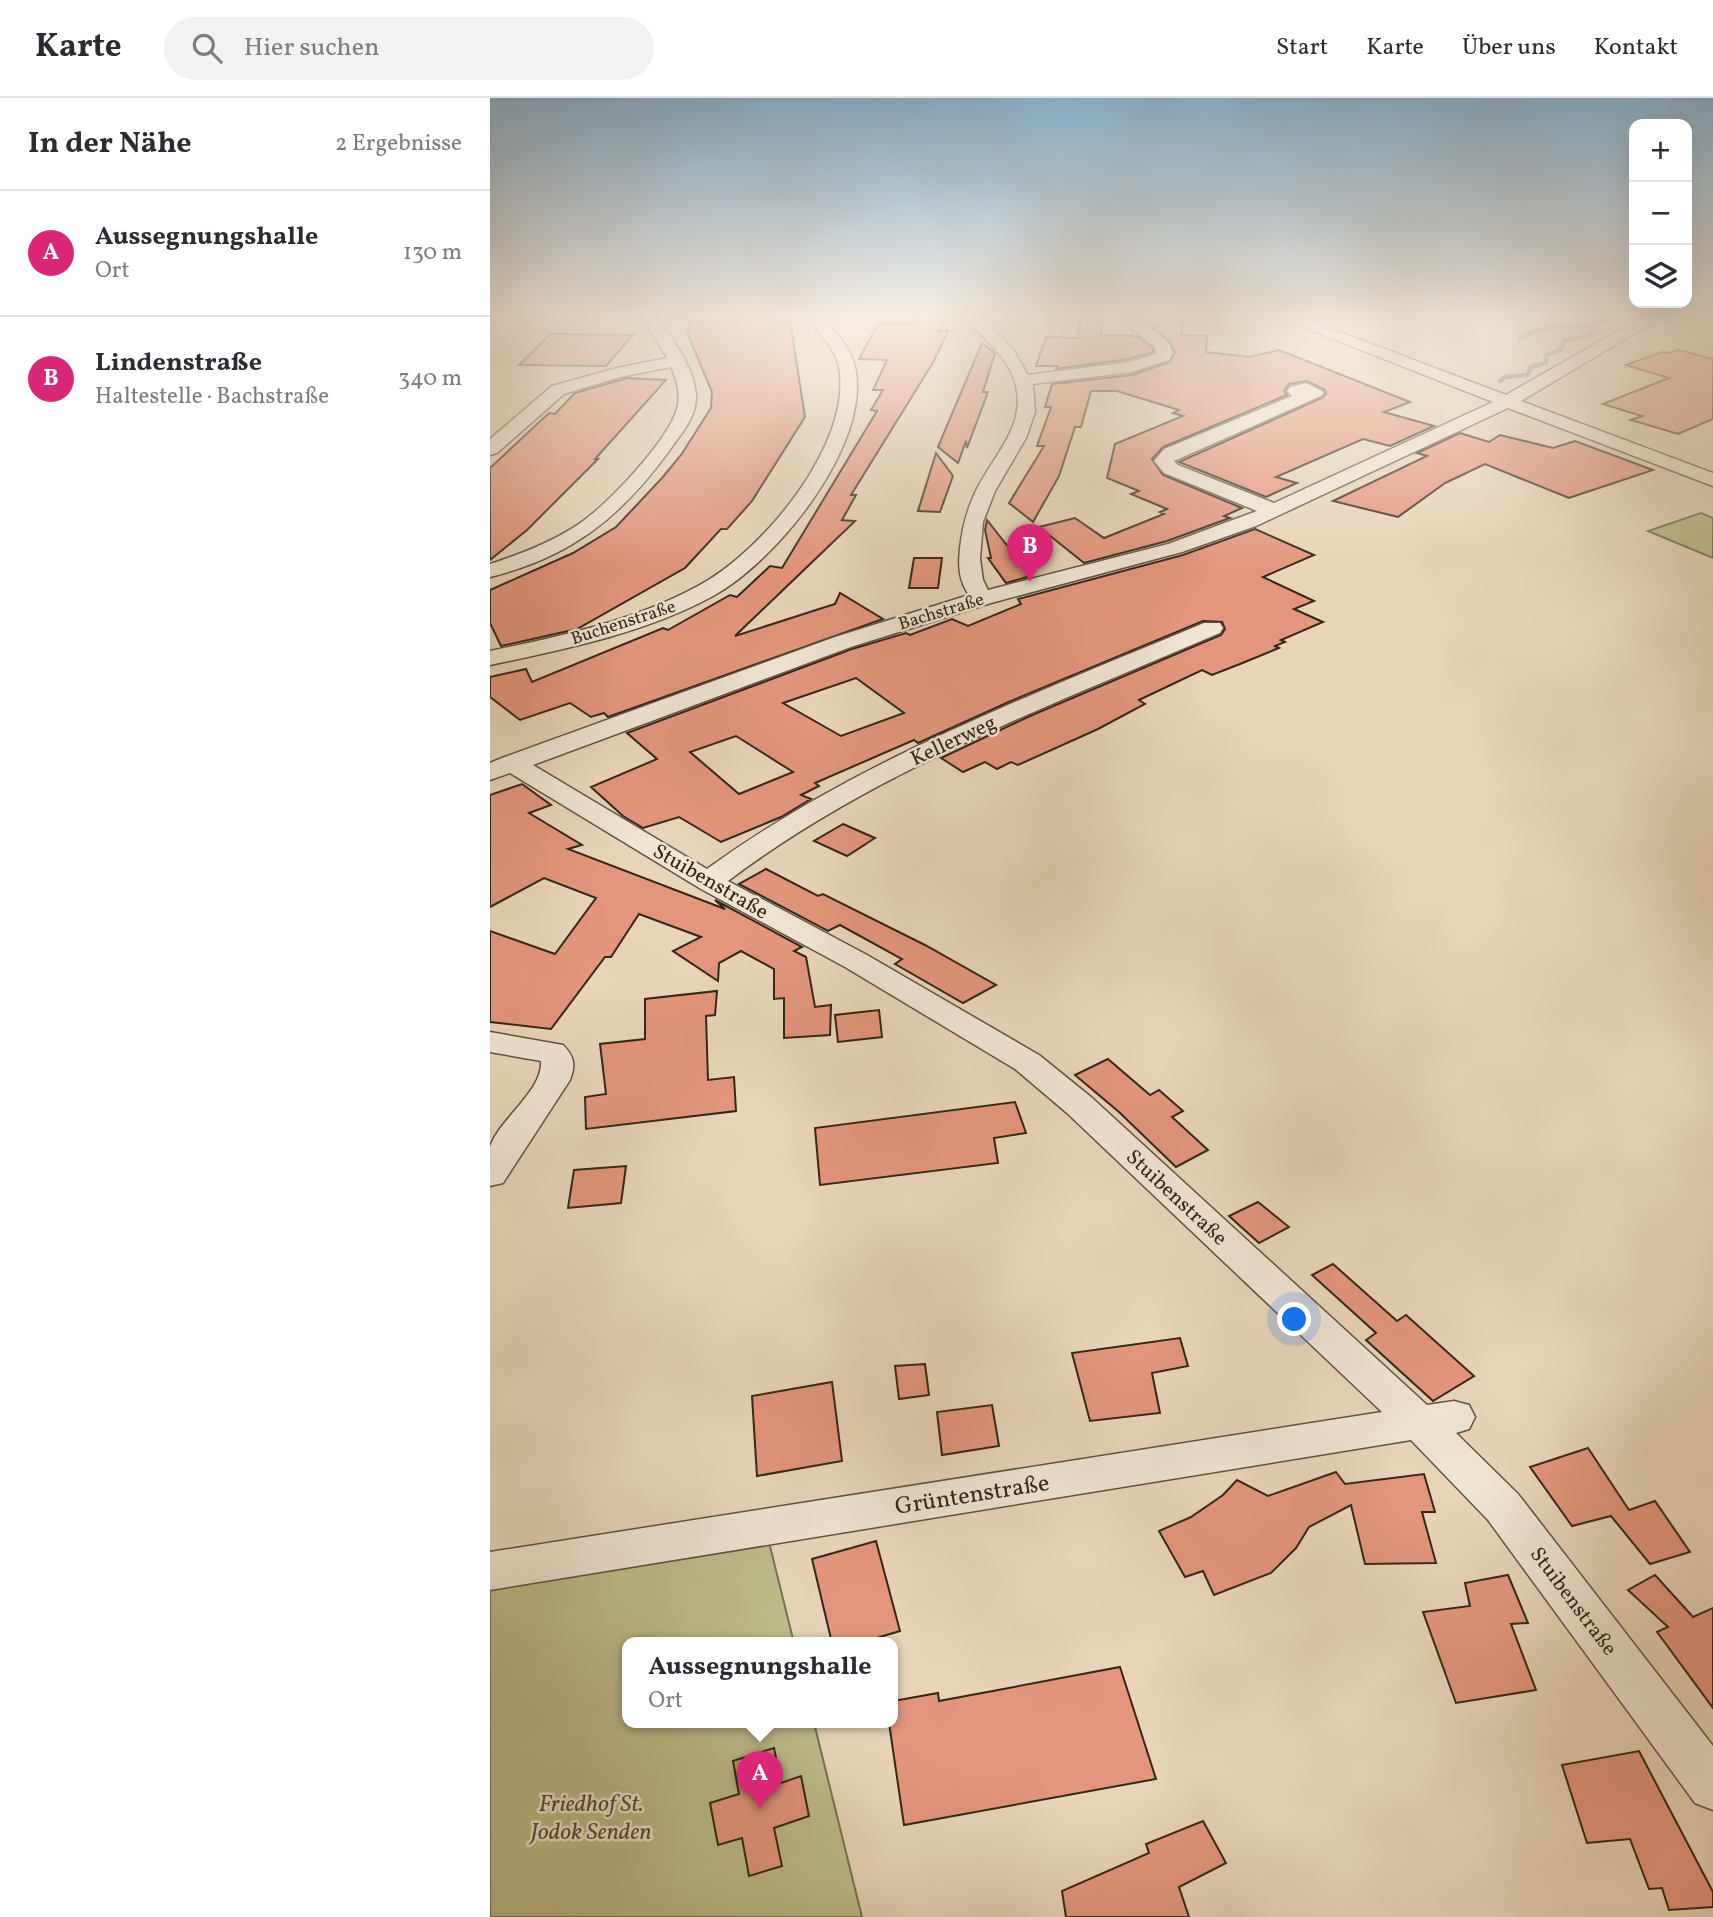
<!DOCTYPE html>
<html lang="de">
<head>
<meta charset="utf-8">
<style>
  body { margin:0; font-family:Vollkorn,serif; background:#f2f2f3; color:#2b2b33 }
  .controls { position:absolute; right:21px; top:21px; display:grid; overflow:hidden; border-radius:14px; box-shadow:0 7px 28px #0002 }
  .controls button { width:63px; height:63px; display:grid; place-items:center; padding:0; border:0; border-bottom:2px solid #e1e1e2; background:#fff; color:#2b2b33; font:35px sans-serif }
  .you { position:absolute; left:805px; top:1222px; width:24px; height:24px; margin:-18px; border:5px solid #fff; border-radius:50%; background:#1a73e8; box-shadow:0 0 0 10px #1a73e833 }
  .badge { display:grid; place-items:center; width:46px; height:46px; border-radius:50%; background:#db2777; color:#fff; font-size:23px; font-weight:700 }
  .pin { position:absolute; translate:-50% -58px; filter:drop-shadow(0 2px 4px #0008) }
  .pin::after { content:''; position:absolute; top:37px; width:24px; height:21px; background:inherit; clip-path:polygon(0 0,100% 0,50% 100%) }
  .popup { position:absolute; left:132px; top:1539px; width:276px; height:91px; box-sizing:border-box; display:grid; place-content:center; border-radius:14px; background:#fff; filter:drop-shadow(0 2px 5px #0005); font-size:23px; white-space:nowrap; color:#7c7c81 }
  .popup b { font-size:26px; color:#2b2b33 }
  .popup::after { content:''; position:absolute; left:50%; top:100%; margin-left:-14px; border:14px solid transparent; border-top-color:#fff }
  .list { margin:0; padding:0; list-style:none }
  h2 { display:flex; justify-content:space-between; align-items:center; height:91px; margin:0; padding:0 28px; font-size:30px }
  h2 small { font-size:23px; font-weight:400; color:#7c7c81 }
  .list li { display:grid; grid-template-columns:46px 1fr auto; gap:21px; align-items:center; box-sizing:border-box; height:126px; padding:0 28px; border-top:2px solid #e1e1e2 }
  .list b { display:block; font-size:26px; white-space:nowrap }
  .list p { margin:0; font-size:23px; white-space:nowrap; color:#7c7c81 }
  .list em { font-size:23px; font-style:normal; color:#7c7c81 }
  .icon { flex:none; width:38px; height:38px; fill:none; stroke:currentColor; stroke-width:2; stroke-linecap:round; stroke-linejoin:round }
  .map { position:relative; flex:none; width:1223px; height:1819px; overflow:hidden }
  header { display:flex; align-items:center; gap:42px; box-sizing:border-box; height:98px; padding:0 35px; background:#fff; border-bottom:2px solid #e1e1e2 }
  header strong { font-size:33px }
  nav { display:flex; gap:38px; margin-inline-start:auto; font-size:24px }
  .search { width:490px; height:63px; background:#f2f2f3; display:flex; align-items:center; gap:18px; box-sizing:border-box; padding:0 24px; border-radius:38px; color:#7c7c81; font-size:26px }
  main { display:flex }
  aside { flex:1; background:#fff }
  .map>svg:first-child { display:block }
  .green { fill:#bdbb8a; stroke:#787150; stroke-width:2 }
  .lines { fill:none; stroke-linecap:round; stroke-linejoin:round }
  .stream { stroke:#717d78; stroke-width:4.5 }
  .building { fill:#e3967d; stroke:#332717; stroke-width:2; fill-rule:evenodd }
  .minor-casing { stroke:#605240; stroke-width:3 }
  .minor { fill:#f0e4d2; fill-rule:evenodd }
  .labels { text-anchor:middle; stroke-width:5; stroke-linejoin:round; paint-order:stroke }
  .far-street-label { font-size:18px; fill:#332717; stroke:#f0e4d2 }
  .street-label { font-size:21px; fill:#332717; stroke:#f0e4d2 }
  .near-street-label { font-size:24px; fill:#332717; stroke:#f0e4d2 }
  .near-park-label { font-size:24px; font-style:italic; fill:#564c34; stroke:#f0e4d2 }
</style>
</head>
<body>
<header>
<strong>Karte</strong>
<div class="search"><svg class="icon" aria-label="search" viewBox="0 0 24 24"><circle cx="10" cy="10" r="6"/><path d="M15 15l6 6"/></svg>Hier suchen</div>
<nav><a>Start</a><a>Karte</a><a>Über uns</a><a>Kontakt</a></nav>
</header>
<main>
<aside>
<h2>In der Nähe<small>2 Ergebnisse</small></h2>
<ul class="list">
<li><span class="badge">A</span><div><b>Aussegnungshalle</b><p>Ort</p></div><em>130 m</em></li>
<li><span class="badge">B</span><div><b>Lindenstraße</b><p>Haltestelle · Bachstraße</p></div><em>340 m</em></li>
</ul>
</aside>
<div class="map">
<svg width="1223" height="1819" viewBox="0 0 1223 1819">
  <rect width="100%" height="100%" fill="#e8d5b9"/>
  <filter id="stains"><feTurbulence type="fractalNoise" baseFrequency=".00286" numOctaves="4"/><feColorMatrix values="0 0 0 0 .2 0 0 0 0 .09 0 0 0 0 .02 0 0 0 .5 -.17"/></filter>
  <radialGradient id="worn" r=".72"><stop offset=".6" stop-color="#630" stop-opacity="0"/><stop offset="1" stop-color="#630" stop-opacity=".3"/></radialGradient>
  <g class="green">
    <path d="M 1211,415 L 1223,420 L 1223,460 L 1158,433 Z"/>
    <path d="M 276,1432 L 304,1545 L 137,1545 L 137,1625 L 324,1625 L 372,1819 L 0,1819 L 0,1477 Z"/>
  </g>
  <g class="lines">
    <g class="stream">
      <path d="M 1029,241 C 1067,218 1096,239 1131,216"/>
      <path d="M 1010,283 L 1015,279 L 1037,277 L 1041,269 L 1056,265 L 1056,257 L 1070,252 L 1074,243 L 1096,238 L 1105,230"/>
    </g>
  </g>
  <g class="building">
    <path d="M 250,216 L 280,216 L 277,222 L 300,222 L 315,319 L 262,403 L 237,431 L 231,431 L 195,470 L 87,531 L 11,548 L 0,525 L 0,492 L 83,455 L 126,429 L 172,380 L 191,357 L 221,310 L 222,294 L 198,237 L 199,225 L 246,222 Z"/>
    <path d="M 427,217 L 455,218 L 449,233 L 458,233 L 444,263 L 361,397 L 366,397 L 352,422 L 365,423 L 245,538 L 345,506 L 350,495 L 393,521 L 118,619 L 114,615 L 101,619 L 80,605 L 30,622 L 0,599 L 0,579 L 36,571 L 42,584 L 173,530 L 178,532 L 240,497 L 247,499 L 280,468 L 292,470 L 387,313 L 381,312 L 393,292 L 383,292 L 397,262 L 369,261 L 388,225 L 423,226 Z"/>
    <path d="M 670,217 L 694,218 L 691,237 L 717,238 L 716,254 L 759,259 L 789,252 L 920,304 L 894,314 L 944,328 L 900,348 L 873,341 L 786,379 L 807,385 L 776,399 L 689,364 L 832,300 L 836,296 L 835,292 L 817,283 L 799,286 L 794,293 L 797,297 L 673,349 L 662,361 L 673,377 L 752,410 L 734,418 L 740,420 L 677,443 L 594,465 L 549,429 L 585,420 L 614,440 L 674,416 L 670,414 L 677,411 L 641,396 L 649,393 L 617,380 L 625,346 L 693,318 L 683,315 L 689,312 L 627,293 L 601,293 L 591,329 L 585,329 L 569,378 L 543,424 L 519,405 L 554,348 L 547,348 L 561,309 L 555,309 L 562,286 L 642,277 L 680,264 L 685,254 L 680,243 L 661,229 L 668,229 Z"/>
    <path d="M 591,220 L 614,221 L 610,237 L 646,238 L 663,250 L 663,254 L 639,261 L 566,271 L 567,268 L 546,268 L 556,239 L 587,240 Z"/>
    <path d="M 60,236 L 143,237 L 116,268 L 29,267 Z"/>
    <path d="M 492,245 L 505,255 L 493,294 L 498,294 L 477,350 L 476,343 L 468,365 L 448,349 Z"/>
    <path d="M 1189,252 L 1223,261 L 1223,321 L 1188,336 L 1141,322 L 1152,318 L 1113,306 L 1179,280 L 1136,267 L 1172,254 L 1179,255 Z"/>
    <path d="M 137,280 L 176,282 L 105,361 L 108,361 L 37,432 L 0,462 L 0,370 L 59,315 L 65,316 L 85,295 Z"/>
    <path d="M 970,335 L 999,344 L 1010,337 L 1063,350 L 1085,343 L 1163,372 L 1079,400 L 995,366 L 955,385 L 908,419 L 843,403 L 937,358 L 927,355 Z"/>
    <path d="M 446,355 L 463,378 L 450,414 L 428,413 Z"/>
    <path d="M 497,422 L 541,478 L 516,485 L 498,460 L 501,460 L 495,432 Z"/>
    <path d="M 765,431 L 824,457 L 773,479 L 824,503 L 804,511 L 833,524 L 791,542 L 795,544 L 785,548 L 789,550 L 750,566 L 722,577 L 712,572 L 649,602 L 655,606 L 608,631 L 528,667 L 521,664 L 507,671 L 495,664 L 473,674 L 451,660 L 540,618 L 731,537 L 735,531 L 732,524 L 713,523 L 521,603 L 428,645 L 424,642 L 325,685 L 329,688 L 311,697 L 321,701 L 291,719 L 231,744 L 189,719 L 153,730 L 133,718 L 101,689 L 167,661 L 137,635 L 362,551 L 416,535 L 420,537 L 462,521 L 478,528 L 531,506 L 528,501 L 693,457 ZM 366,580 L 414,615 L 351,638 L 293,605 ZM 246,638 L 303,674 L 249,696 L 200,654 Z"/>
    <path d="M 424,460 L 452,460 L 448,490 L 419,490 Z"/>
    <path d="M 32,686 L 61,707 L 39,715 L 92,747 L 78,751 L 235,811 L 225,802 L 312,849 L 304,853 L 316,859 L 325,909 L 341,907 L 340,937 L 294,940 L 294,900 L 284,901 L 284,871 L 251,853 L 229,865 L 228,883 L 183,853 L 211,839 L 149,816 L 121,859 L 115,859 L 61,931 L 0,924 L 0,833 L 65,856 L 106,800 L 54,780 L 0,809 L 0,697 Z"/>
    <path d="M 353,726 L 385,740 L 357,758 L 324,743 Z"/>
    <path d="M 276,771 L 328,798 L 333,796 L 435,847 L 506,887 L 473,905 L 405,866 L 412,861 L 350,827 L 338,833 L 249,786 Z"/>
    <path d="M 227,893 L 225,917 L 216,918 L 218,982 L 244,979 L 246,1013 L 96,1031 L 95,999 L 116,996 L 110,946 L 155,941 L 155,901 Z"/>
    <path d="M 389,912 L 392,939 L 348,944 L 345,917 Z"/>
    <path d="M 618,961 L 660,997 L 669,992 L 693,1013 L 682,1019 L 718,1052 L 686,1069 L 629,1014 L 585,977 Z"/>
    <path d="M 525,1004 L 536,1035 L 504,1040 L 508,1065 L 330,1087 L 325,1030 Z"/>
    <path d="M 136,1068 L 131,1105 L 78,1110 L 84,1072 Z"/>
    <path d="M 768,1104 L 799,1129 L 769,1145 L 739,1118 Z"/>
    <path d="M 843,1166 L 907,1223 L 916,1217 L 984,1278 L 943,1303 L 876,1242 L 886,1235 L 822,1177 Z"/>
    <path d="M 690,1240 L 698,1268 L 662,1275 L 670,1315 L 600,1323 L 582,1255 Z"/>
    <path d="M 435,1266 L 439,1297 L 409,1301 L 405,1268 Z"/>
    <path d="M 342,1284 L 352,1363 L 267,1378 L 262,1298 Z"/>
    <path d="M 502,1307 L 509,1348 L 452,1357 L 447,1314 Z"/>
    <path d="M 1098,1350 L 1139,1412 L 1165,1403 L 1200,1454 L 1160,1466 L 1121,1418 L 1082,1428 L 1040,1369 Z"/>
    <path d="M 846,1374 L 855,1386 L 934,1376 L 945,1414 L 932,1414 L 946,1465 L 875,1466 L 861,1407 L 819,1429 L 806,1450 L 781,1475 L 724,1497 L 713,1473 L 695,1479 L 669,1433 L 701,1419 L 733,1397 L 747,1382 L 778,1398 Z"/>
    <path d="M 386,1443 L 410,1533 L 370,1545 L 342,1545 L 322,1461 Z"/>
    <path d="M 1018,1477 L 1038,1525 L 1021,1526 L 1046,1592 L 966,1605 L 933,1514 L 980,1508 L 975,1485 Z"/>
    <path d="M 1165,1477 L 1203,1519 L 1223,1510 L 1223,1610 L 1167,1534 L 1178,1529 L 1138,1492 Z"/>
    <path d="M 630,1569 L 666,1681 L 414,1727 L 399,1625 L 403,1625 L 403,1603 L 448,1595 L 449,1603 Z"/>
    <path d="M 284,1650 L 291,1685 L 311,1678 L 319,1718 L 284,1730 L 292,1768 L 259,1778 L 252,1740 L 228,1747 L 220,1705 L 249,1696 L 243,1663 Z"/>
    <path d="M 1149,1653 L 1223,1794 L 1223,1809 L 1179,1812 L 1172,1790 L 1159,1791 L 1140,1741 L 1097,1745 L 1072,1667 Z"/>
    <path d="M 713,1723 L 736,1765 L 689,1789 L 699,1819 L 576,1819 L 572,1793 L 659,1755 L 656,1746 Z"/>
  </g>
  <g class="lines">
    <g class="minor-casing">
      <g id="minor">
        <path d="M 150,216 L 165,216 C 181,240 204,267 206,297 C 207,319 191,336 179,353 C 131,419 81,459 0,479 L 0,466 C 31,456 62,444 89,426 C 117,407 178,343 187,311 C 191,297 187,282 181,269 L 130,279 L 74,296 L 7,355 L 0,357 L 0,341 L 62,288 L 127,270 L 177,260 Z"/>
        <path d="M 314,216 L 330,216 C 343,232 361,249 365,269 C 382,346 287,463 223,498 C 155,535 76,551 0,567 L 0,553 C 71,538 144,523 208,488 C 272,454 363,346 349,269 C 345,248 326,233 314,216 Z"/>
        <path d="M 472,216 L 488,216 L 523,251 L 538,277 L 640,264 L 666,256 L 665,249 L 623,216 L 640,216 L 678,244 L 683,255 L 679,262 L 642,274 L 543,286 L 545,314 L 536,340 L 505,393 L 493,424 L 490,461 L 493,482 L 498,492 L 678,446 L 767,413 L 674,375 L 664,363 L 674,351 L 802,298 L 797,293 L 800,289 L 816,285 L 834,294 L 831,298 L 684,363 L 688,367 L 784,405 L 1003,304 L 780,216 L 802,216 L 1016,297 L 1158,216 L 1177,216 L 1031,303 L 1223,375 L 1223,388 L 1018,310 L 766,428 L 692,454 L 501,505 L 361,549 L 43,667 L 217,771 C 367,662 544,596 714,525 L 730,525 L 733,530 L 730,535 C 562,607 385,672 238,783 L 377,857 L 549,957 L 601,999 L 937,1307 L 964,1303 L 979,1307 L 985,1319 L 979,1331 L 966,1335 L 1028,1396 L 1223,1648 L 1223,1712 L 1205,1705 L 998,1422 L 921,1342 L 0,1492 L 0,1454 L 892,1314 L 577,1015 L 525,971 L 355,869 L 211,791 L 20,675 L 0,682 L 0,665 L 12,660 L 345,539 L 479,497 C 469,483 468,468 470,451 C 472,431 476,414 485,395 C 501,360 536,330 526,288 C 520,258 490,239 472,216 Z"/>
        <path d="M 0,934 L 73,947 C 84,958 86,967 80,982 L 13,1085 L 0,1088 C 0,1077 0,1059 0,1049 C 9,1021 53,993 51,963 L 0,954 Z"/>
      </g>
    </g>
    <use href="#minor" class="minor"/>
  </g>
  <linearGradient id="sky" x2="0" y2="1"><stop stop-color="#89b5d5"/><stop offset="0.46" stop-color="#f5ece0"/><stop offset="1" stop-color="#f5ece0" stop-opacity="0"/></linearGradient>
  <rect width="1223" height="471" fill="url(#sky)"/>
  <g class="labels">
    <g class="far-street-label">
      <text transform="translate(451 513) rotate(-17)" y="6">Bachstraße</text>
      <text transform="translate(133 524) rotate(-18)" y="6">Buchenstraße</text>
    </g>
    <g class="street-label">
      <text transform="translate(463 642) rotate(-25)" y="7">Kellerweg</text>
      <text transform="translate(221 783) rotate(30)" y="7">Stuibenstraße</text>
      <text transform="translate(687 1099) rotate(43)" y="7">Stuibenstraße</text>
      <text transform="translate(1084 1503) rotate(53)" y="7">Stuibenstraße</text>
    </g>
    <g class="near-street-label">
      <text transform="translate(482 1396) rotate(-9)" y="8">Grüntenstraße</text>
    </g>
    <g class="near-park-label">
      <text x="101" y="1713">Friedhof St.<tspan x="101" dy="28">Jodok Senden</tspan></text>
    </g>
  </g>
  <rect width="100%" height="100%" filter="url(#stains)"/>
  <rect width="100%" height="100%" fill="url(#worn)"/>
</svg>
<div class="controls">
<button>+</button>
<button>−</button>
<button><svg class="icon" aria-label="layers" viewBox="0 0 24 24"><path d="M12 4l9 5-9 5-9-5zM3 14l9 5 9-5"/></svg></button>
</div>
<div class="you"></div>
<div class="pin badge" style="left:270px;top:1711px">A</div>
<div class="popup"><b>Aussegnungshalle</b>Ort</div>
<div class="pin badge" style="left:540px;top:484px">B</div>
</div>
</main>
</body>
</html>
